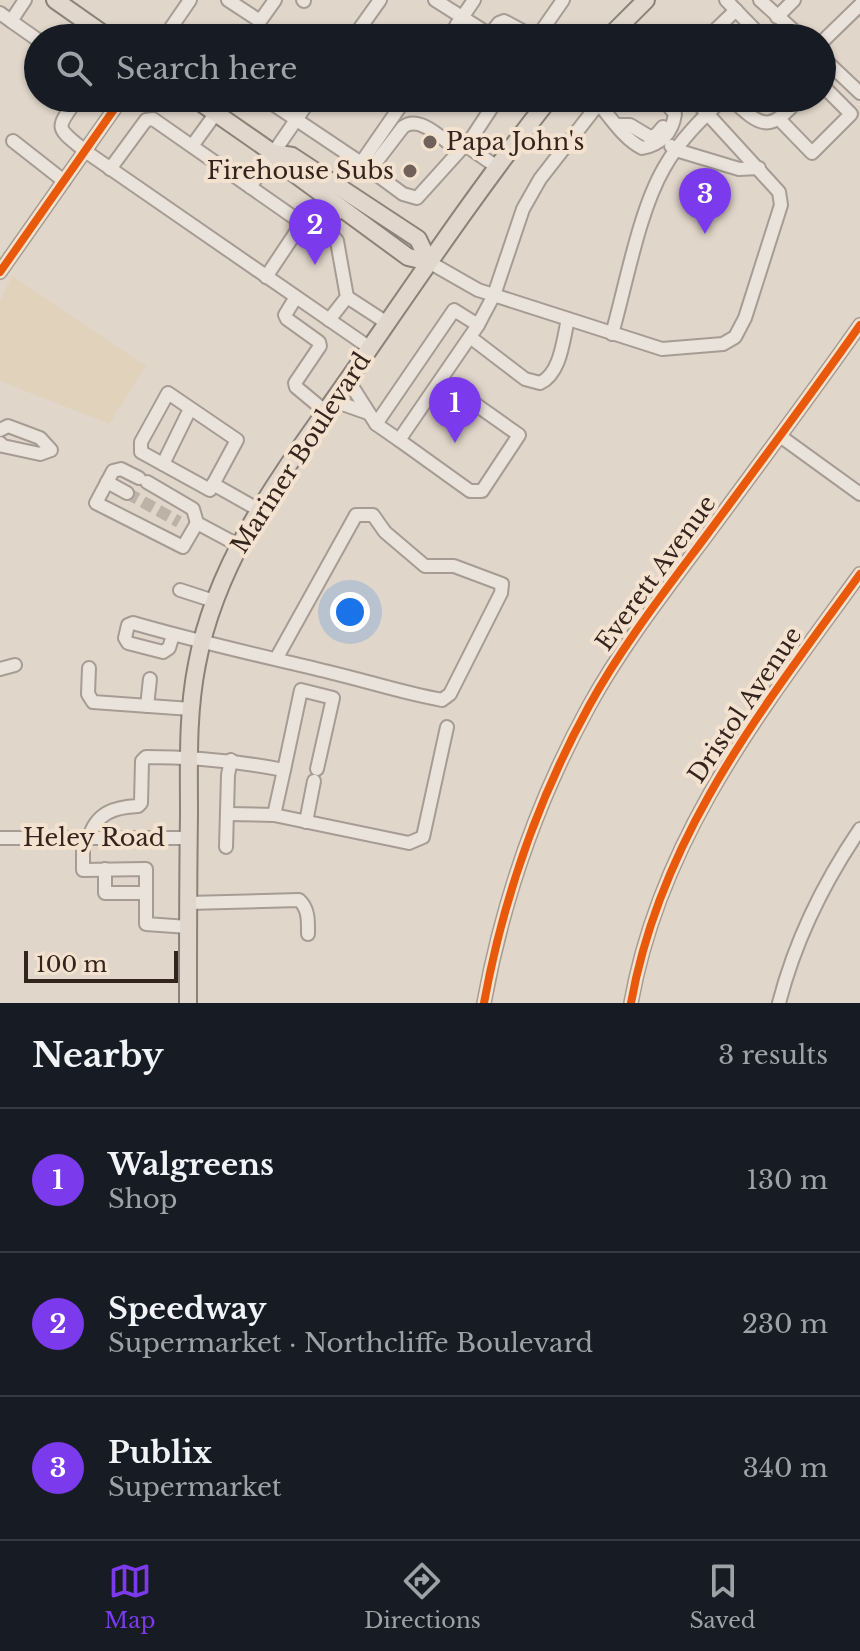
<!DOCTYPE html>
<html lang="en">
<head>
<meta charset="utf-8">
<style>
  body { margin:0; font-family:"Libre Baskerville",serif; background:#20242c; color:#f1f3f6 }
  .scale { position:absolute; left:24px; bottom:20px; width:154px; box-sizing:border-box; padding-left:8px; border:4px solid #33241d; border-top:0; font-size:22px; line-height:28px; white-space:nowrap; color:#33241d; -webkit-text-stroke:6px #f3e2cf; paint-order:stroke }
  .you { position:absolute; left:350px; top:612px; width:28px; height:28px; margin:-20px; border:6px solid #fff; border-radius:50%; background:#1a73e8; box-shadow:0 0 0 12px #1a73e833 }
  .badge { display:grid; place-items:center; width:52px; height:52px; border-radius:50%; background:#7c3aed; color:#fff; font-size:26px; font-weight:700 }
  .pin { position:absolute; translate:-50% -66px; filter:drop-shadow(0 2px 4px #0008) }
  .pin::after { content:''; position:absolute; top:42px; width:28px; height:24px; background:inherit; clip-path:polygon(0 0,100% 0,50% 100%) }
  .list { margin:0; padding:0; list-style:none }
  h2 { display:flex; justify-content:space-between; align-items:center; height:104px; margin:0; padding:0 32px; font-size:34px }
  h2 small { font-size:26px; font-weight:400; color:#9ea1a6 }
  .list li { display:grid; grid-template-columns:52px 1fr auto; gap:24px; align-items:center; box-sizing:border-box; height:144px; padding:0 32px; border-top:2px solid #363941 }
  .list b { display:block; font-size:30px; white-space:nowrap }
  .list p { margin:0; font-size:26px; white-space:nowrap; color:#9ea1a6 }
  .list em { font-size:26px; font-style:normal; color:#9ea1a6 }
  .icon { flex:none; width:44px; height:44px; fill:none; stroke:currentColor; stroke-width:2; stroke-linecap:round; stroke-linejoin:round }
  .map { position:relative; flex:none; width:860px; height:1003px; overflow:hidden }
  .search { position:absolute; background:#171b24; box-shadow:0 2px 6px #0004; left:24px; right:24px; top:24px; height:88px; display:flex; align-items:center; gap:20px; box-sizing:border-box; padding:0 28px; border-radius:44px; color:#9ea1a6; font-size:30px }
  .sheet { height:536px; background:#171b24 }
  nav { display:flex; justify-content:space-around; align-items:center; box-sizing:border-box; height:112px; border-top:2px solid #363941; background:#171b24; font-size:22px; color:#9ea1a6 }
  nav a { display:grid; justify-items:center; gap:4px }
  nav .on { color:#7c3aed }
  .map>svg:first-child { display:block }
  .farmland { fill:#e0d2bb }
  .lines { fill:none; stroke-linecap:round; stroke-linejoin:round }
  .minor-tunnel { stroke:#beb2a7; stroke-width:12; stroke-dasharray:12 6; stroke-linecap:butt }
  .minor-casing { stroke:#a69c94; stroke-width:16 }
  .major-casing { stroke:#8b827a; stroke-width:20 }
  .minor { stroke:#eae3db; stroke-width:12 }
  .major { stroke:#e1d7cd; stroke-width:16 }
  .cycleway-casing { stroke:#f3e2cf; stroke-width:13 }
  .cycleway { stroke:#e8590c; stroke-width:8 }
  .poi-dot { fill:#70625a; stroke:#f3e2cf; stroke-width:3 }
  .labels { text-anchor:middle; stroke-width:8; stroke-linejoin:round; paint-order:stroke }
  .poi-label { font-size:24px; fill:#33241d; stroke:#f3e2cf; text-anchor:start }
  .street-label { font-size:24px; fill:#33241d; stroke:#f3e2cf }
</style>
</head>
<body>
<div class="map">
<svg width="860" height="1003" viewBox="0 0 860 1003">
  <rect width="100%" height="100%" fill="#e1d6ca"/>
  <path class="farmland" d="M 12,276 L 146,366 L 109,424 L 0,381 L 0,301 Z"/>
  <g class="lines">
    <path class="minor-tunnel" d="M 127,493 L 179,522"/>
    <g class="minor-casing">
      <g id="minor">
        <path d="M 228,0 L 260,21 L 275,0"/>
        <path d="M 303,0 L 304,1"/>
        <path d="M 435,0 L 495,38"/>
        <path d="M 726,0 L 756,31 L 749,38"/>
        <path d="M 760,0 L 802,38"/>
        <path d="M 0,13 L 11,21 L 25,0"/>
        <path d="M 777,17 L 794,0"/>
        <path d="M 11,21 L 38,40"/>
        <path d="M 623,23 L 637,38"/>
        <path d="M 457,24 L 476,38"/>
        <path d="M 164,38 L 190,0"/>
        <path d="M 353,38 L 380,0"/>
        <path d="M 448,38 L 474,0"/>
        <path d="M 487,38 L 499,23 L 504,21 L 534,37 L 538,36 L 563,0"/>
        <path d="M 707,38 L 736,10"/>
        <path d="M 822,42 L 860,5"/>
        <path d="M 822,57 L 860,93"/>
        <path d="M 78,98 C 55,130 55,126 85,151 L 370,348"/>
        <path d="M 264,98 L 361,163 L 406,98"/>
        <path d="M 730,98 C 763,129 769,132 800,98"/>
        <path d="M 598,103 C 612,119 623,138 642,148 C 661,144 672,134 675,114 L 662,98"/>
        <path d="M 780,120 L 812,153 L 851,114 L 822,85"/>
        <path d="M 618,125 L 630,125 L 650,137 L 656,135 L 663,127"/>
        <path d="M 13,141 L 64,181"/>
        <path d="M 465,145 L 497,167"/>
        <path d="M 192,146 L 216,113"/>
        <path d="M 671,146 L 676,150 L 739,169 L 759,168"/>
        <path d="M 361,163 L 403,194 L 417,198 L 473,136 L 498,98"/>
        <path d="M 110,169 L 146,120 L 153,119 L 299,221 L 300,226 L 266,277"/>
        <path d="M 370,170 L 403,127 C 420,114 444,141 459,151"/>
        <path d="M 250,187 L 311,98"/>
        <path d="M 429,262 L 478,290 L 662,349 L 723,344 L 735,337 L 745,318 L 781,205 L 779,192 L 693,98"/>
        <path d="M 0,272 L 122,98"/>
        <path d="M 296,297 L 285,315 L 287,319 L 319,342 L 320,346 L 295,383 L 296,387 L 326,412"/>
        <path d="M 347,297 L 387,323"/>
        <path d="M 329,320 L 347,297 L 337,241 L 326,228 L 341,208"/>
        <path d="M 612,334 C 626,285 639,211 664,168 C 679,141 701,119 724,98"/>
        <path d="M 470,337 L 525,379 L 540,383 C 561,373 563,340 568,319"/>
        <path d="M 348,380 L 376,424 L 454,310 L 478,325 L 494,295 L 523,209 L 540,179 L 603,98"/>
        <path d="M 168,393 L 237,440 L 210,490 L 141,452 L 141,442 Z"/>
        <path d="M 334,401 L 368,413"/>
        <path d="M 376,424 L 399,440 L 478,325"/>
        <path d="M 0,430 L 8,426 L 40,438 L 51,450 L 40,454 L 3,446 L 0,443"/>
        <path d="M 780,436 L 860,494"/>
        <path d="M 399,440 L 470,491 L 482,491 L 519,435 L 441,380"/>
        <path d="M 163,464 L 190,409"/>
        <path d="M 139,478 L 121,469 L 113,471 L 96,503 L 183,547 L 197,523"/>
        <path d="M 107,482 L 127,493"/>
        <path d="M 147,482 L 193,509 L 197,523 L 238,545"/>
        <path d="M 213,484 L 259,510"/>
        <path d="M 180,590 L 214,601"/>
        <path d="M 173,635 L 169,648 L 163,652 L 128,643 L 125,638 L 128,625 L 133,623 C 198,642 263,656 329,672 C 367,681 403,693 442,700 L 450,694 L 501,593 L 502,584 L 454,566 L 425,566 L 385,532 L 373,515 L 356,515 L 276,659"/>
        <path d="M 89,668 L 88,694 L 93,702 L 191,709"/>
        <path d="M 0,669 L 15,665"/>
        <path d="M 147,706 L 150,679"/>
        <path d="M 284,770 L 301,690 L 333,698 L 317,769"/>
        <path d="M 227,814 L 274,815"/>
        <path d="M 306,822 L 314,781"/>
        <path d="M 0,838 L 189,838"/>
        <path d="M 83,838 L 83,870 L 146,869 L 146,924 L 188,927"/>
        <path d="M 89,838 C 96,813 114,807 138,806 L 141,803 L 142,761 L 146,757 C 194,757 237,761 284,770 L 274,815 L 409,843 L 423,837 L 447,727"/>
        <path d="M 226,847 L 228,775 L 231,760"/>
        <path d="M 105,869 L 105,893 L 146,893"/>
        <path d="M 188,903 L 299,900 C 309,909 308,921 308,934"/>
        <path d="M 484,1003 C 503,899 538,799 589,706 C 622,646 665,591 706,536 C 758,466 810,396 860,325"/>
        <path d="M 631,1003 C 661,835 763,708 860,574"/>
        <path d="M 779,1003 C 795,941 824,882 860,829"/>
      </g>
    </g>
    <g class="major-casing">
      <g id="major">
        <path d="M 55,0 L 109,38"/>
        <path d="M 608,38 L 646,0"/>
        <path d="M 194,98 L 273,153 L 284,166 L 408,257 L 429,262"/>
        <path d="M 273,153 L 292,156 L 418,239 L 429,262"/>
        <path d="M 188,1003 C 188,940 188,878 189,815 C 189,765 187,714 197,664 C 218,551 292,461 356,368 C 419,277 481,185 550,98"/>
      </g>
    </g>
    <use href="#minor" class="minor"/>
    <use href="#major" class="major"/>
    <g class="cycleway-casing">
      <g id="cycleway">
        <path d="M 0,272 L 122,98"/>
        <path d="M 484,1003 C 503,899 538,799 589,706 C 622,646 665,591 706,536 C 758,466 810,396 860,325"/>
        <path d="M 631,1003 C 661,835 763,708 860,574"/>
      </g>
    </g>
    <use href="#cycleway" class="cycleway"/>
  </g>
  <g class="poi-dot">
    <circle cx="430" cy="142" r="8"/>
    <circle cx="410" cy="171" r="8"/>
  </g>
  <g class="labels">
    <g class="poi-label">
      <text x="446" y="150">Papa John's</text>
      <text x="394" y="179" text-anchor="end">Firehouse Subs</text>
    </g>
    <g class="street-label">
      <text transform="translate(301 453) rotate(-57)" y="8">Mariner Boulevard</text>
      <text transform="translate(656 573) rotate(-54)" y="8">Everett Avenue</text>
      <text transform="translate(745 705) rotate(-56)" y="8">Dristol Avenue</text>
      <text x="94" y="846">Heley Road</text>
    </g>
  </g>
</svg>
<div class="scale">100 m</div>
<div class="you"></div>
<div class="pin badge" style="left:455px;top:443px">1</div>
<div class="pin badge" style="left:315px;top:265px">2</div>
<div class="pin badge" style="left:705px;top:234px">3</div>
<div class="search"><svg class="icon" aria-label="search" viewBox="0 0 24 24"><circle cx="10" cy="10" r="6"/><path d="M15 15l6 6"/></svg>Search here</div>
</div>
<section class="sheet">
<h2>Nearby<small>3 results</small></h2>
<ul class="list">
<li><span class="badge">1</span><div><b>Walgreens</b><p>Shop</p></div><em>130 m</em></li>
<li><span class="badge">2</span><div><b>Speedway</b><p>Supermarket · Northcliffe Boulevard</p></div><em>230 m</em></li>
<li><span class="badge">3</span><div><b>Publix</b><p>Supermarket</p></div><em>340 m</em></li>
</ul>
</section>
<nav>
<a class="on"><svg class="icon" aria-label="map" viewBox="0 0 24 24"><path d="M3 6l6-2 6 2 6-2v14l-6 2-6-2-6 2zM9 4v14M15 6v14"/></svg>Map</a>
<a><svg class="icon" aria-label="directions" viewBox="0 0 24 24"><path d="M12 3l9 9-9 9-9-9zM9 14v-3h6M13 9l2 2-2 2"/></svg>Directions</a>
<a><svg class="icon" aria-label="saved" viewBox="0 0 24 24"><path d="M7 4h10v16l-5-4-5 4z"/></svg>Saved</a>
</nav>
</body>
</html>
